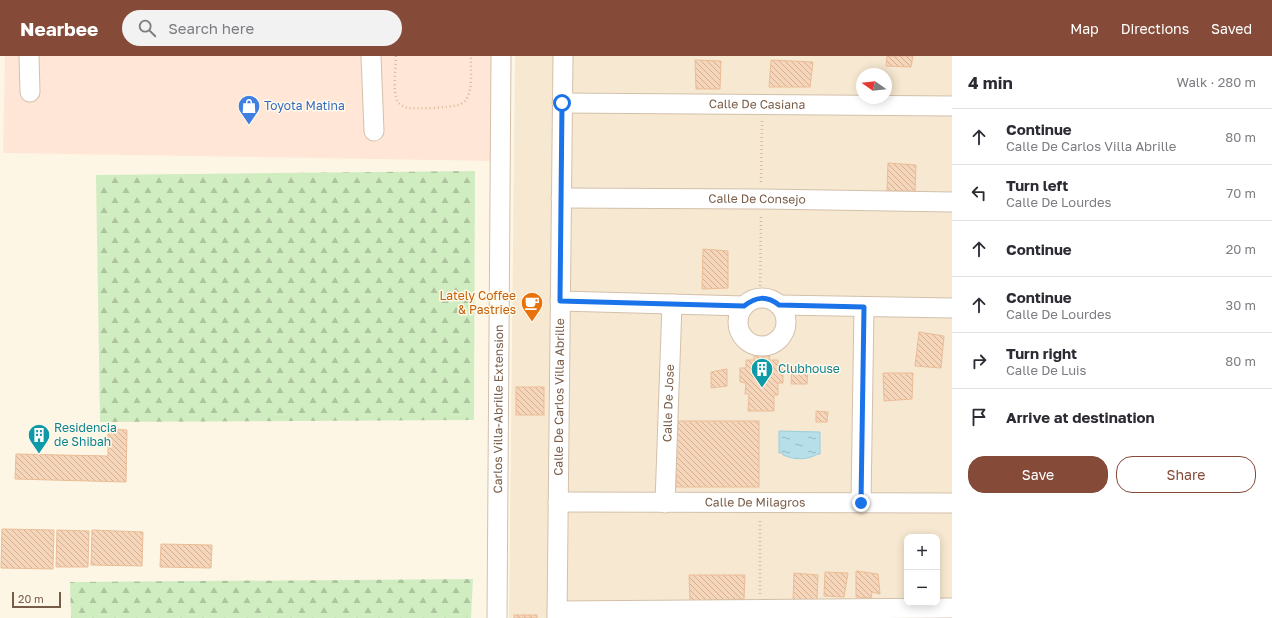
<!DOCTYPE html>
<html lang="en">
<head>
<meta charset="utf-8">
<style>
  body { margin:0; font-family:"Golos Text",sans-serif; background:#f2f2f3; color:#2b2b33 }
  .controls { position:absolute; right:12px; bottom:12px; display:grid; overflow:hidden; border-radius:8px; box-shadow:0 2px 10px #0003 }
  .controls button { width:36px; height:36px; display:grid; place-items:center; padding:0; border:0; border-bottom:1px solid #e1e1e2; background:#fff; color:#2b2b33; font:20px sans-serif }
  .compass { position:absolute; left:856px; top:12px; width:36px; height:36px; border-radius:50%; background:#fff; box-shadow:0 2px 10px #0003; rotate:284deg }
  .scale { position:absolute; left:12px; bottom:10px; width:49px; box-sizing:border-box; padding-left:4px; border:2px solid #795c47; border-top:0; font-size:11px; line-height:14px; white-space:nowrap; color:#795c47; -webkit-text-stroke:3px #fff9ec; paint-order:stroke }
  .stop { position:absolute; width:12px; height:12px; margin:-9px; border:3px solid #1a73e8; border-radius:50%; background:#fff }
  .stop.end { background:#1a73e8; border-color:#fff; box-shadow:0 1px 4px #0008 }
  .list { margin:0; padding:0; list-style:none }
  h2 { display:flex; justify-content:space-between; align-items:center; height:52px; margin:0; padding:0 16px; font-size:17px }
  h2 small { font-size:13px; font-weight:400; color:#7c7c81 }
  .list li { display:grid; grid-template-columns:26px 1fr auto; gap:12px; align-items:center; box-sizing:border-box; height:56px; padding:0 16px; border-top:1px solid #e1e1e2 }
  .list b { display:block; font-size:15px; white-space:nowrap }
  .list p { margin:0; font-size:13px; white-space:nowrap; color:#7c7c81 }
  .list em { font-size:13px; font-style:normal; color:#7c7c81 }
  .actions { display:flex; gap:8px; padding:12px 16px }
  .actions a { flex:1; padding:9px 0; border:1px solid #854b38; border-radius:16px; text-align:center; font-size:14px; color:#854b38 }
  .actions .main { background:#854b38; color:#fff }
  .icon { flex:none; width:22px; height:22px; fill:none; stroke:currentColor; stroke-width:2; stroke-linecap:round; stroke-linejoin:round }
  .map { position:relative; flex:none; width:952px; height:562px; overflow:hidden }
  header { display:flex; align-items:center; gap:24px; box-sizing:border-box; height:56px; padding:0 20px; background:#854b38; color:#fff }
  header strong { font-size:19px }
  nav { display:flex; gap:22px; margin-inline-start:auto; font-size:14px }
  .search { width:280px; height:36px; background:#f2f2f3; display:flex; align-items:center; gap:10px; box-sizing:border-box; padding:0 14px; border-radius:22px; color:#7c7c81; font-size:15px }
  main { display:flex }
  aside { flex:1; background:#fff }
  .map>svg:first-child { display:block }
  .residential { fill:#f7e8d1; fill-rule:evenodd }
  .commercial { fill:#ffe6d7 }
  .forest { fill:url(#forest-firs) }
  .water { fill:url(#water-ripples); stroke:#9bcedd }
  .building { fill:url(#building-back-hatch); stroke:#ebbd97 }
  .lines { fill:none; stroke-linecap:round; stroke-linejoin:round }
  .minor-casing { stroke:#d3c0ab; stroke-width:21 }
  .path { stroke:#dcb99b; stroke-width:2.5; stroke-dasharray:1 3; stroke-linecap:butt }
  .minor { stroke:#fff; stroke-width:19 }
  .route { stroke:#1a73e8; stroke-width:5 }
  .labels { text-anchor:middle; stroke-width:3; stroke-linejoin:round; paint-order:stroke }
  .street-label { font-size:12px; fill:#795c47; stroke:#fff9ec }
  .shop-label { font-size:12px; fill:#366cbe; stroke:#fff9ec; text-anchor:start }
  .food-label { font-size:12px; fill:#c56008; stroke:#fff9ec; text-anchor:end }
  .culture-label { font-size:12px; fill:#0d838f; stroke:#fff9ec; text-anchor:start }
</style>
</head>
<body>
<header>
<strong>Nearbee</strong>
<div class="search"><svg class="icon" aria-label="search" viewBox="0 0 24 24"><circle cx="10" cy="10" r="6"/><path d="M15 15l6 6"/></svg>Search here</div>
<nav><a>Map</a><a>Directions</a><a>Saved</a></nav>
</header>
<main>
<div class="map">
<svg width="952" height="562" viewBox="0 0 952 562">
  <defs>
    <pattern id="forest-firs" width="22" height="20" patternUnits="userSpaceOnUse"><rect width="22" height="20" fill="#d0edc1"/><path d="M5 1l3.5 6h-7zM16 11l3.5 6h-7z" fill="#aec39f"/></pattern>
    <pattern id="water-ripples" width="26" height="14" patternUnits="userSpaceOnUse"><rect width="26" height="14" fill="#b6dfea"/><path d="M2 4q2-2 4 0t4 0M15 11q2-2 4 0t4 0" fill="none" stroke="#99b8bf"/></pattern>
    <pattern id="building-back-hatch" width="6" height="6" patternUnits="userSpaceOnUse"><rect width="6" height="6" fill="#f6d5b9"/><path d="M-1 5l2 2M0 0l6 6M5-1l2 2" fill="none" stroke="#ccb098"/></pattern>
  </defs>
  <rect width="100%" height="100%" fill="#fef6e4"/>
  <path class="residential" d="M 515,0 L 952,0 L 952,562 L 509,562 ZM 862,18 L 886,18 L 886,42 L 862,42 ZM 907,481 L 937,481 L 937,547 L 907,547 Z"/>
  <path class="commercial" d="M 5,0 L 495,0 L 494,105 L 3,97 Z"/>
  <g class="forest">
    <path d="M 475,115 L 474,364 L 100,366 L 96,119 Z"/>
    <path d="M 473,523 L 471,562 L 71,562 L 70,526 Z"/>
  </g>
  <path class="water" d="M 779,375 L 820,376 L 820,398 C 816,398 815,400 811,401 C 802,404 792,403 783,399 L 783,397 L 779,397 Z"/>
  <g class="building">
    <path d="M 887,0 L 913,0 L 911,11 L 886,10 Z"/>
    <path d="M 695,4 L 721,5 L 720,33 L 696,33 Z"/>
    <path d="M 771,4 L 813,6 L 810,31 L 769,31 Z"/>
    <path d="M 888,107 L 916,109 L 915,135 L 887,135 Z"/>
    <path d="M 703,193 L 728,195 L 728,232 L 702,233 Z"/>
    <path d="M 919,276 L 944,280 L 941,312 L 915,310 Z"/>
    <path d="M 754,300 L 770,300 L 769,304 L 778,304 L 778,313 L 783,313 L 783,327 L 778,327 L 778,339 L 774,339 L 774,355 L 748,355 L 749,338 L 745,338 L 746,327 L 740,326 L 740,312 L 746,312 L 746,304 L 754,304 Z"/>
    <path d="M 792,310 L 808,311 L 807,328 L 791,328 Z"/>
    <path d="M 727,313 L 727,330 L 711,332 L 711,316 Z"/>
    <path d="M 883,317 L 913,317 L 912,343 L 884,345 Z"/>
    <rect x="516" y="331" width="28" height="28"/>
    <path d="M 816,355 L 828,356 L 827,366 L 816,366 Z"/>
    <rect x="676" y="365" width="83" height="66"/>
    <path d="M 108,373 L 127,374 L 126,426 L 15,423 L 16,398 L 108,400 Z"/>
    <path d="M 2,473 L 54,474 L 53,513 L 1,512 Z"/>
    <path d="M 57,474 L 89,475 L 88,511 L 56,511 Z"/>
    <path d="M 92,474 L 143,476 L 142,510 L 91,509 Z"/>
    <path d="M 161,488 L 212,489 L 211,512 L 160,511 Z"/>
    <path d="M 856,515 L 878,518 L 880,538 L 872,536 L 871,542 L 856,541 Z"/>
    <path d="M 825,516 L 848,517 L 844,541 L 824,540 Z"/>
    <path d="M 794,517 L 818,519 L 817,544 L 793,545 Z"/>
    <path d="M 689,519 L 745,519 L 744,543 L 690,545 Z"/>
    <rect x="514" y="559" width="23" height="3"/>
  </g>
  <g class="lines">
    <g class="minor-casing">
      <g id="minor">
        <path d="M 29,0 L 30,36"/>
        <path d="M 371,0 L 374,75"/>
        <path id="s1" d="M 562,47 L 952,50"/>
        <path id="s2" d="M 561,142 L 761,143 L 952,146"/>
        <circle cx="762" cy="266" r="24"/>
        <path d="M 560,245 L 744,250"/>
        <path d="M 779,249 L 952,252"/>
        <path id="s3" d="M 558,446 L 952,447"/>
        <path id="s4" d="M 665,447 L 672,248"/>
        <path d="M 861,447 L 864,251"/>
        <path d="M 557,555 L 952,552"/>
        <path id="s5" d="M 497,562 L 501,0"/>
        <path id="s6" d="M 557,562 L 563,0"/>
      </g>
    </g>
    <g class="path">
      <path d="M 396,0 C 396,11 392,36 398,46 C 400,49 404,51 408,52 C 417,53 448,52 457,49 C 460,49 463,47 465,45 C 474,34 470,14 471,0"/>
      <path d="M 761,126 L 762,65"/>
      <path d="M 760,242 L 761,159"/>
      <path d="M 760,538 L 760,463"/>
    </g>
    <use href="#minor" class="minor"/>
  </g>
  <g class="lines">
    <path class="route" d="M 562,47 L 560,245 L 744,250 C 756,241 766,239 779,249 L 864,251 L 861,447"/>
  </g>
  <defs>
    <g id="shop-pin" transform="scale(1.15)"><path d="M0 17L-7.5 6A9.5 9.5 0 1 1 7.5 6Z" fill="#3f7fe0" stroke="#fff9ec"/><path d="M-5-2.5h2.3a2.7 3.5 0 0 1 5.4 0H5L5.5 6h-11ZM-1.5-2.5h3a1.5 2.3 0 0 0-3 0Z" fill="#fff"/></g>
    <g id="cafe-pin" transform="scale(1.15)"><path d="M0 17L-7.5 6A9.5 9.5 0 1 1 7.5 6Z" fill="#e8710a" stroke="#fff9ec"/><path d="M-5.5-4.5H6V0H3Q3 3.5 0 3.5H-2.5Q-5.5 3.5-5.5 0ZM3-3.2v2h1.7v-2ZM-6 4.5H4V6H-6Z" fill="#fff"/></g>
    <g id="building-pin" transform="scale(1.15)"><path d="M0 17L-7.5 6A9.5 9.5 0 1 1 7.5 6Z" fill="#0f9aa8" stroke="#fff9ec"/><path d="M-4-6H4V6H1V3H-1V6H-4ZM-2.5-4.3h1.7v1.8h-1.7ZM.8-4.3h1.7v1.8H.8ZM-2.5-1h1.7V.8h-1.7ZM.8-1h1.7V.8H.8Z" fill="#fff"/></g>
  </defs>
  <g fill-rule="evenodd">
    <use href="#shop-pin" x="249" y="50"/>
    <use href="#cafe-pin" x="532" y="247"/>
    <use href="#building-pin" x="762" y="313"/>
    <use href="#building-pin" x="39" y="379"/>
  </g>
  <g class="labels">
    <g class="street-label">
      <text dy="4" stroke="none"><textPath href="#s1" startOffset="195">Calle De Casiana</textPath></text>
      <text dy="4" stroke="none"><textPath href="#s2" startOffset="196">Calle De Consejo</textPath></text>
      <text dy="4" stroke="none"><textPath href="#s6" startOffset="221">Calle De Carlos Villa Abrille</textPath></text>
      <text dy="4" stroke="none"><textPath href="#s4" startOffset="100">Calle De Jose</textPath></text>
      <text dy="4" stroke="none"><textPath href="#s5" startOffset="209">Carlos Villa-Abrille Extension</textPath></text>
      <text dy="4" stroke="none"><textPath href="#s3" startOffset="197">Calle De Milagros</textPath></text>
    </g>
    <g class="shop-label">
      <text x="264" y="54">Toyota Matina</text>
    </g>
    <g class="food-label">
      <text x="516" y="244">Lately Coffee<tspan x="516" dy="14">&amp; Pastries</tspan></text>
    </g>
    <g class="culture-label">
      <text x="778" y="317">Clubhouse</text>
      <text x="54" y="376">Residencia<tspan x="54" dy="14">de Shibah</tspan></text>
    </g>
  </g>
</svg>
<div class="controls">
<button>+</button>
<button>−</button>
</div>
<svg class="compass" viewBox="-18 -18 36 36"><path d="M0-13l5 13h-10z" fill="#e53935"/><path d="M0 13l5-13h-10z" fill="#7c7c81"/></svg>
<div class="scale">20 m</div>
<div class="stop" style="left:562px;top:47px"></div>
<div class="stop end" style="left:861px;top:447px"></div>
</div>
<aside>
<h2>4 min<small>Walk · 280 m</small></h2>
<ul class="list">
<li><svg class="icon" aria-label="ahead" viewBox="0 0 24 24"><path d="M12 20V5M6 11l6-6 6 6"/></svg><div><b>Continue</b><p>Calle De Carlos Villa Abrille</p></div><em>80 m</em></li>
<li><svg class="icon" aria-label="left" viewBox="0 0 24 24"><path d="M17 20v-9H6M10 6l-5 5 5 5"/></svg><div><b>Turn left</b><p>Calle De Lourdes</p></div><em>70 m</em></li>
<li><svg class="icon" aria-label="ahead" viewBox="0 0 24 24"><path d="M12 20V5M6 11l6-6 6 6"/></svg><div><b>Continue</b></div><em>20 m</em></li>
<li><svg class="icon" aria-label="ahead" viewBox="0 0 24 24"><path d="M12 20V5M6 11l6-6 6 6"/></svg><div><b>Continue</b><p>Calle De Lourdes</p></div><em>30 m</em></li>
<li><svg class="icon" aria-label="right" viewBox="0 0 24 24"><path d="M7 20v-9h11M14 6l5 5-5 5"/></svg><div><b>Turn right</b><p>Calle De Luis</p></div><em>80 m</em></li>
<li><svg class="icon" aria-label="arrive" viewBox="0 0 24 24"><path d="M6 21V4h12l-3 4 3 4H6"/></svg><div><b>Arrive at destination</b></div></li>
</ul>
<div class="actions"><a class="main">Save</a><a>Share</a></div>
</aside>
</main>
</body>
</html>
